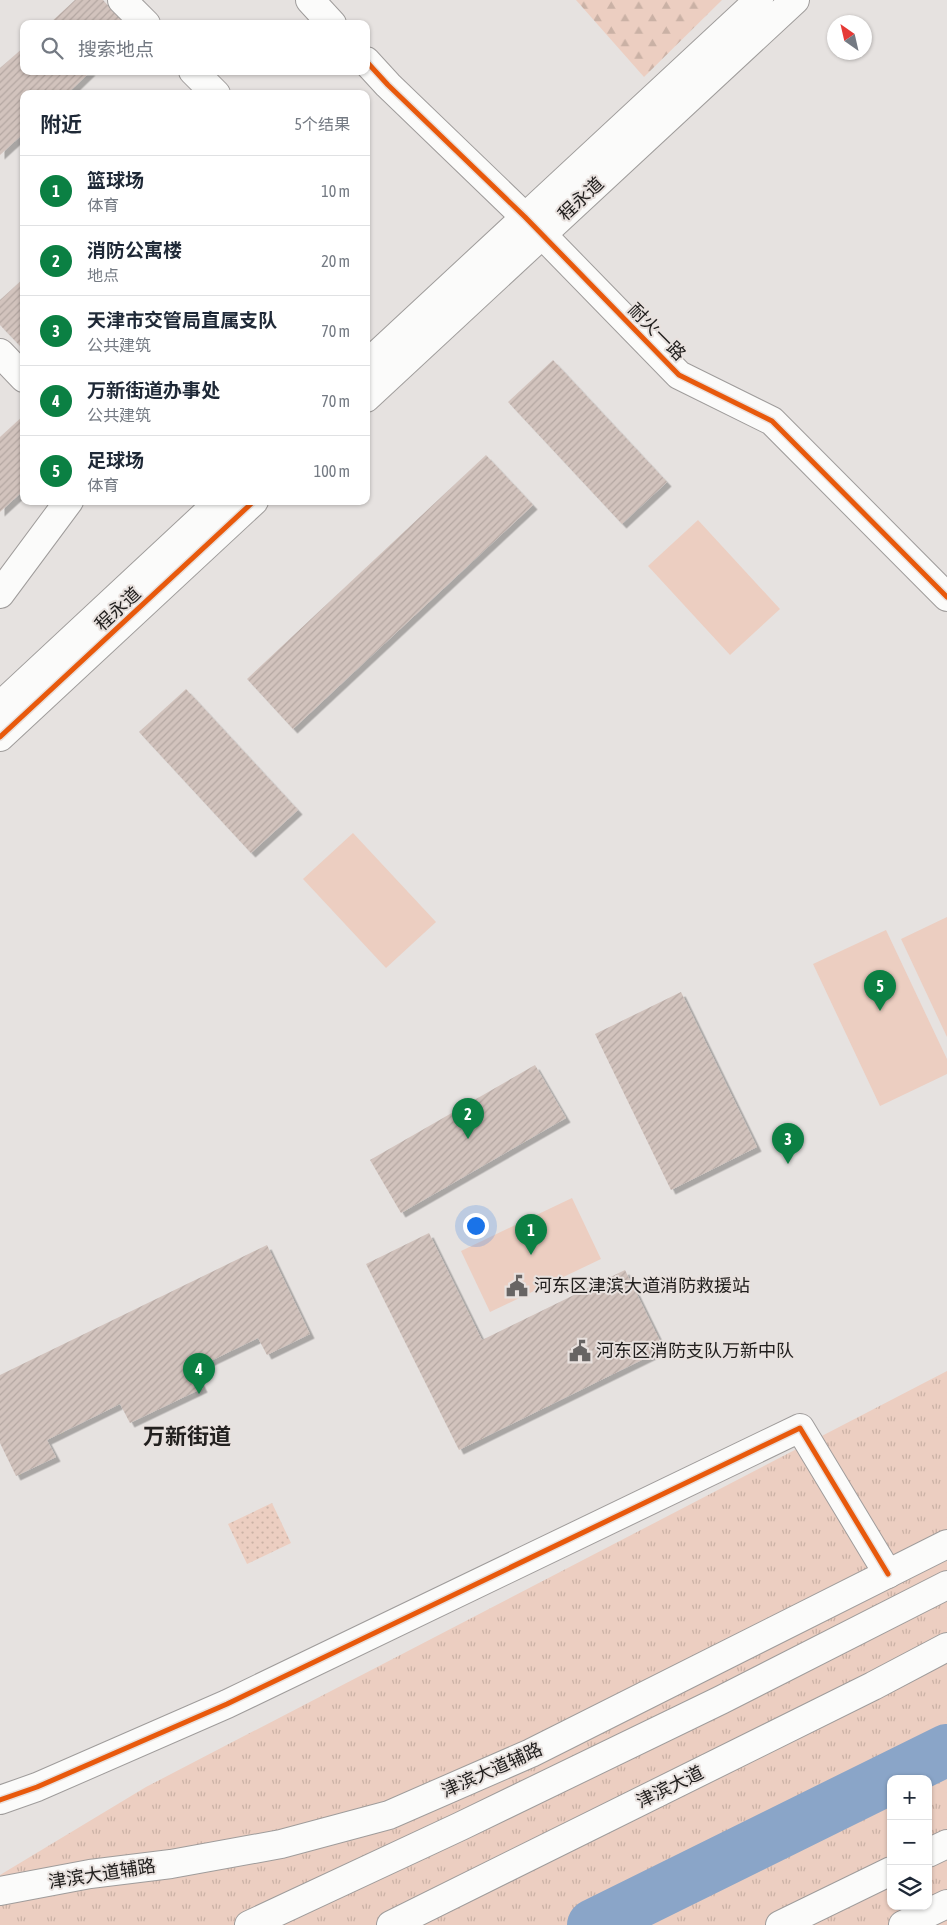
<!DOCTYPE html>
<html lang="zh">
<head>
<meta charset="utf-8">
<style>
  body { margin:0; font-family:"Asap Condensed","Noto Sans SC",sans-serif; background:#f2f2f3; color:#1f2937 }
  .controls { position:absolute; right:15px; bottom:15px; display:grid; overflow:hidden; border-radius:10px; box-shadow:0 1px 4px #0004 }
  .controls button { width:45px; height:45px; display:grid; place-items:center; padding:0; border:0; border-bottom:1px solid #e0e1e3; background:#fff; color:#1f2937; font:25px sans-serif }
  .compass { position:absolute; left:827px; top:15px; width:45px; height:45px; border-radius:50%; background:#fff; box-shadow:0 1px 4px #0004; rotate:326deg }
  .you { position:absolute; left:475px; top:1225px; width:18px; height:18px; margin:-12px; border:4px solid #fff; border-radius:50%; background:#1a73e8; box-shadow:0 0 0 8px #1a73e833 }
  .badge { display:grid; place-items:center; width:32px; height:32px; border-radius:50%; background:#0b8043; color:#fff; font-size:16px; font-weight:700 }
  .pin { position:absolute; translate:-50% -41px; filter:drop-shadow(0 1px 2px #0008) }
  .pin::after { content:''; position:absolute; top:26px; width:18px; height:15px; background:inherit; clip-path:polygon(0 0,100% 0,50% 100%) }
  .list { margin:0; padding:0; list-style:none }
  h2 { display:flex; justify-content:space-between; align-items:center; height:65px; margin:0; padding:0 20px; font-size:21px }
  h2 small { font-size:16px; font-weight:400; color:#747a83 }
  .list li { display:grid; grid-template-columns:32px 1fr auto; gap:15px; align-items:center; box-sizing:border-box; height:70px; padding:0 20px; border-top:1px solid #e0e1e3 }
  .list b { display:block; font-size:19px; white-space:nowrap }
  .list p { margin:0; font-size:16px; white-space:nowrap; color:#747a83 }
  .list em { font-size:16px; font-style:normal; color:#747a83 }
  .icon { flex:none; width:28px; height:28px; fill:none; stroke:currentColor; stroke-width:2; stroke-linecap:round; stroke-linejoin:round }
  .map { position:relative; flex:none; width:947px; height:1925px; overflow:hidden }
  .search { position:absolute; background:#fff; box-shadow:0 1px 4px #0004; left:20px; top:20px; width:350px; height:55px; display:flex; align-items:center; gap:12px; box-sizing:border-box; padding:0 18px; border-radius:10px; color:#747a83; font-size:19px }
  .panel { position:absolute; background:#fff; box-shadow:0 1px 4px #0004; left:20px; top:90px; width:350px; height:415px; border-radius:10px }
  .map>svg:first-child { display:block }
  .grass { fill:url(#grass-dots) }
  .forest { fill:url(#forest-firs) }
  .park { fill:url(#park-tufts); fill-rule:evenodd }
  .pitch { fill:#eccec1 }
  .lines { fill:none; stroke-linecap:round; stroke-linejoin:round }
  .river { stroke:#8aa5c8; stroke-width:52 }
  .building { fill:url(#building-hatch); filter:url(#shadow) }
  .minor-casing { stroke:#9f9c9b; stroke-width:30 }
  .major-casing { stroke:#9f9c9b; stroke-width:30 }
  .highway-casing { stroke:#9f9c9b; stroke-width:30 }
  .minor { stroke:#fbfbfa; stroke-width:28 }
  .major { stroke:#fbfbfa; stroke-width:28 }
  .highway { stroke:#fbfbfa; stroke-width:28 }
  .cycleway-casing { stroke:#e8e1de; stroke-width:8 }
  .cycleway { stroke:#e8590c; stroke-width:5 }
  .labels { text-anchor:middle; stroke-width:4; stroke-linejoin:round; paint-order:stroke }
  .street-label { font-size:18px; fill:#22201f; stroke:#e8e1de }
  .poi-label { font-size:18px; fill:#22201f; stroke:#e8e1de; text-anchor:start }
  .district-label { font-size:22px; font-weight:bold; fill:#22201f; stroke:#e8e1de }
</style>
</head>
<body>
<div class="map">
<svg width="947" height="1925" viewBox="0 0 947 1925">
  <defs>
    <pattern id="grass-dots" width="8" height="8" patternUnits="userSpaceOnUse" patternTransform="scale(1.25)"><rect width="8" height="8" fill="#eccec1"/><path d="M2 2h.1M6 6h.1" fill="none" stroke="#cab1a5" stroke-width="1.8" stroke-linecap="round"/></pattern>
    <pattern id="forest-firs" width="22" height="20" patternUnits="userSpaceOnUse" patternTransform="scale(1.25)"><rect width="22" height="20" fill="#eccec1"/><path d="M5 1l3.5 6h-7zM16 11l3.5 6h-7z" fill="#cab1a5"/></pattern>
    <pattern id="park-tufts" width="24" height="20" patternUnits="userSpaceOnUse" patternTransform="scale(1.25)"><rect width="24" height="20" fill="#eccec1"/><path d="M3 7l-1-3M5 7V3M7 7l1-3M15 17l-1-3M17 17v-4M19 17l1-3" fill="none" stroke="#cab1a5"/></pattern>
    <pattern id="building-hatch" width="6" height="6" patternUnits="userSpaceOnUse" patternTransform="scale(1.25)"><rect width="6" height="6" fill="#d2c3bd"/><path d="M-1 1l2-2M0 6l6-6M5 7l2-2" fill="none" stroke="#b4a7a2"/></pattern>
    <filter id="shadow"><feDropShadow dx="4.5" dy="4.5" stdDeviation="0" flood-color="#0004"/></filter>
  </defs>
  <rect width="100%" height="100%" fill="#e6e2e0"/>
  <path class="grass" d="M 272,1503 L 291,1543 L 247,1564 L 228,1524 Z"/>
  <path class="forest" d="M 576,0 L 722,0 L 644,77 Z"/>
  <path class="park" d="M 947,1371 L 947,1925 L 0,1925 L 0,1875 L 146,1787 ZM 891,1779 L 928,1779 L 928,1906 L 891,1906 Z"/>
  <g class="pitch">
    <path d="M 698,520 L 780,609 L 730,655 L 648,566 Z"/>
    <path d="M 353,833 L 436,922 L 386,968 L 303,879 Z"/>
    <path d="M 947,917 L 947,1037 L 901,939 Z"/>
    <path d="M 886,930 L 947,1059 L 947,1074 L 880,1106 L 813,964 Z"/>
    <path d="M 572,1198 L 601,1259 L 490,1312 L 461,1251 Z"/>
  </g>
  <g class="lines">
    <path class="river" d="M 593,1925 L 947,1750"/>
  </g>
  <g class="building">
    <path d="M 75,0 L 103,0 L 125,24 L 49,24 Z"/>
    <path d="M 24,47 L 24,71 L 91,71 L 67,94 L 24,94 L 24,133 L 0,155 L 0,68 Z"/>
    <path d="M 24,278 L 24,350 L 0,325 L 0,300 Z"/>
    <path d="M 553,360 L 667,482 L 622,524 L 508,402 Z"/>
    <path d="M 24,415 L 24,490 L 0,512 L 0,437 Z"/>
    <path d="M 486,455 L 533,505 L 293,729 L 247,679 Z"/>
    <path d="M 186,689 L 298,810 L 251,853 L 139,732 Z"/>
    <path d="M 681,992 L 757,1147 L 671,1190 L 595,1034 Z"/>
    <path d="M 535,1065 L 566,1118 L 401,1213 L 370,1160 Z"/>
    <path d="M 429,1233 L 482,1340 L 625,1270 L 664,1349 L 459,1450 L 366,1264 Z"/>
    <path d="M 267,1245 L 310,1334 L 267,1355 L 258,1338 L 194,1369 L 203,1388 L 130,1423 L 120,1404 L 47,1440 L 56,1457 L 16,1476 L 0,1443 L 0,1375 Z"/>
  </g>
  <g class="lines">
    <g class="minor-casing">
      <g id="minor">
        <path d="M 122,0 L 146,24"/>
        <path d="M 310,0 L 332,24"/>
        <path d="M 366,61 L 388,85 L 525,217 L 679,375 L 772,421 L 947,597"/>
        <path d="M 193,71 L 216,94"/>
        <path d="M 0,353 L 24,378"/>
        <path d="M 366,365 L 759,0"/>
        <path d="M 366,398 L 795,0"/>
        <path d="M 0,594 L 69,501"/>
        <path d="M 0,706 L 220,501"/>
        <path d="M 0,737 L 254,501"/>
        <path d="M 0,1800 L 37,1787 L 227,1704 L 800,1428 L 888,1574"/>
      </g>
    </g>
    <g class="major-casing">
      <path id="major" d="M 0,1891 L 90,1874 L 171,1864 L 281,1844 L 389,1815 L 531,1753 L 947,1544"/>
    </g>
    <g class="highway-casing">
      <g id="highway">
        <path d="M 928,1853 L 947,1844"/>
        <path d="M 249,1925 L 461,1826 L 721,1700 L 947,1585"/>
        <path d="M 391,1925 L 873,1686 L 947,1647"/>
        <path d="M 780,1925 L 891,1871"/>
        <path d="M 903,1925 L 947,1904"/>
      </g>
    </g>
    <use href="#minor" class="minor"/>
    <use href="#major" class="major"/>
    <use href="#highway" class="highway"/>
    <g class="cycleway-casing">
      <g id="cycleway">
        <path d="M 366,61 L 388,85 L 525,217 L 679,375 L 772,421 L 947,597"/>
        <path d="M 0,737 L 254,501"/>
        <path d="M 0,1800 L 37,1787 L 227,1704 L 800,1428 L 888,1574"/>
      </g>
    </g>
    <use href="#cycleway" class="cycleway"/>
  </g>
  <defs>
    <g id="civic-bare" transform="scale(1.725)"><path d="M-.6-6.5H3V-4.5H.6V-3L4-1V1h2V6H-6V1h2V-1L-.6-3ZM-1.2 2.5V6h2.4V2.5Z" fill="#676463" stroke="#e8e1de" stroke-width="2.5" paint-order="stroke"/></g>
  </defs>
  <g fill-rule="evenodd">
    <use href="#civic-bare" x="517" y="1286"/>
    <use href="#civic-bare" x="580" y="1351"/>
  </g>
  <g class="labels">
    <g class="street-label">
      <text transform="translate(581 199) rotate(-43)" y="6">程永道</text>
      <text transform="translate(657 332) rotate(45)" y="6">耐火一路</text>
      <text transform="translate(118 609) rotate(-43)" y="6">程永道</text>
      <text transform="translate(492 1770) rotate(-24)" y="6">津滨大道辅路</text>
      <text transform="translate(670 1787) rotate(-26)" y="6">津滨大道</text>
      <text transform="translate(102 1874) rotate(-9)" y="6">津滨大道辅路</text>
    </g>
    <g class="poi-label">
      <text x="534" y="1292">河东区津滨大道消防救援站</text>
      <text x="596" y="1357">河东区消防支队万新中队</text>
    </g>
    <g class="district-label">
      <text x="187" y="1444">万新街道</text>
    </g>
  </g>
</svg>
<div class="controls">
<button>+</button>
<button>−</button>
<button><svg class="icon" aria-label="layers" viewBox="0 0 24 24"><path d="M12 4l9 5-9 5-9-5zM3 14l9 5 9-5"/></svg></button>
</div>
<svg class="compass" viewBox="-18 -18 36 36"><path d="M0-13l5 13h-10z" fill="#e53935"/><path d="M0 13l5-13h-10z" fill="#747a83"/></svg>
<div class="you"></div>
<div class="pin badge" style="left:531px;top:1255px">1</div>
<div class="pin badge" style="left:468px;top:1139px">2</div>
<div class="pin badge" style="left:788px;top:1164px">3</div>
<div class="pin badge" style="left:199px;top:1394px">4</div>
<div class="pin badge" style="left:880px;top:1011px">5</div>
<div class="search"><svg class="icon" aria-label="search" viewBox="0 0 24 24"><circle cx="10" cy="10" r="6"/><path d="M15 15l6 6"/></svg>搜索地点</div>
<section class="panel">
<h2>附近<small>5个结果</small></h2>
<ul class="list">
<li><span class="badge">1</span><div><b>篮球场</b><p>体育</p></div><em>10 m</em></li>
<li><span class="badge">2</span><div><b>消防公寓楼</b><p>地点</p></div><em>20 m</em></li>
<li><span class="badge">3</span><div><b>天津市交管局直属支队</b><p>公共建筑</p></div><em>70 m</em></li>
<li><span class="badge">4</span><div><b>万新街道办事处</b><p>公共建筑</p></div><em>70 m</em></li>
<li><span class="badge">5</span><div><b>足球场</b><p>体育</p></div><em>100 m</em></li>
</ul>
</section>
</div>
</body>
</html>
